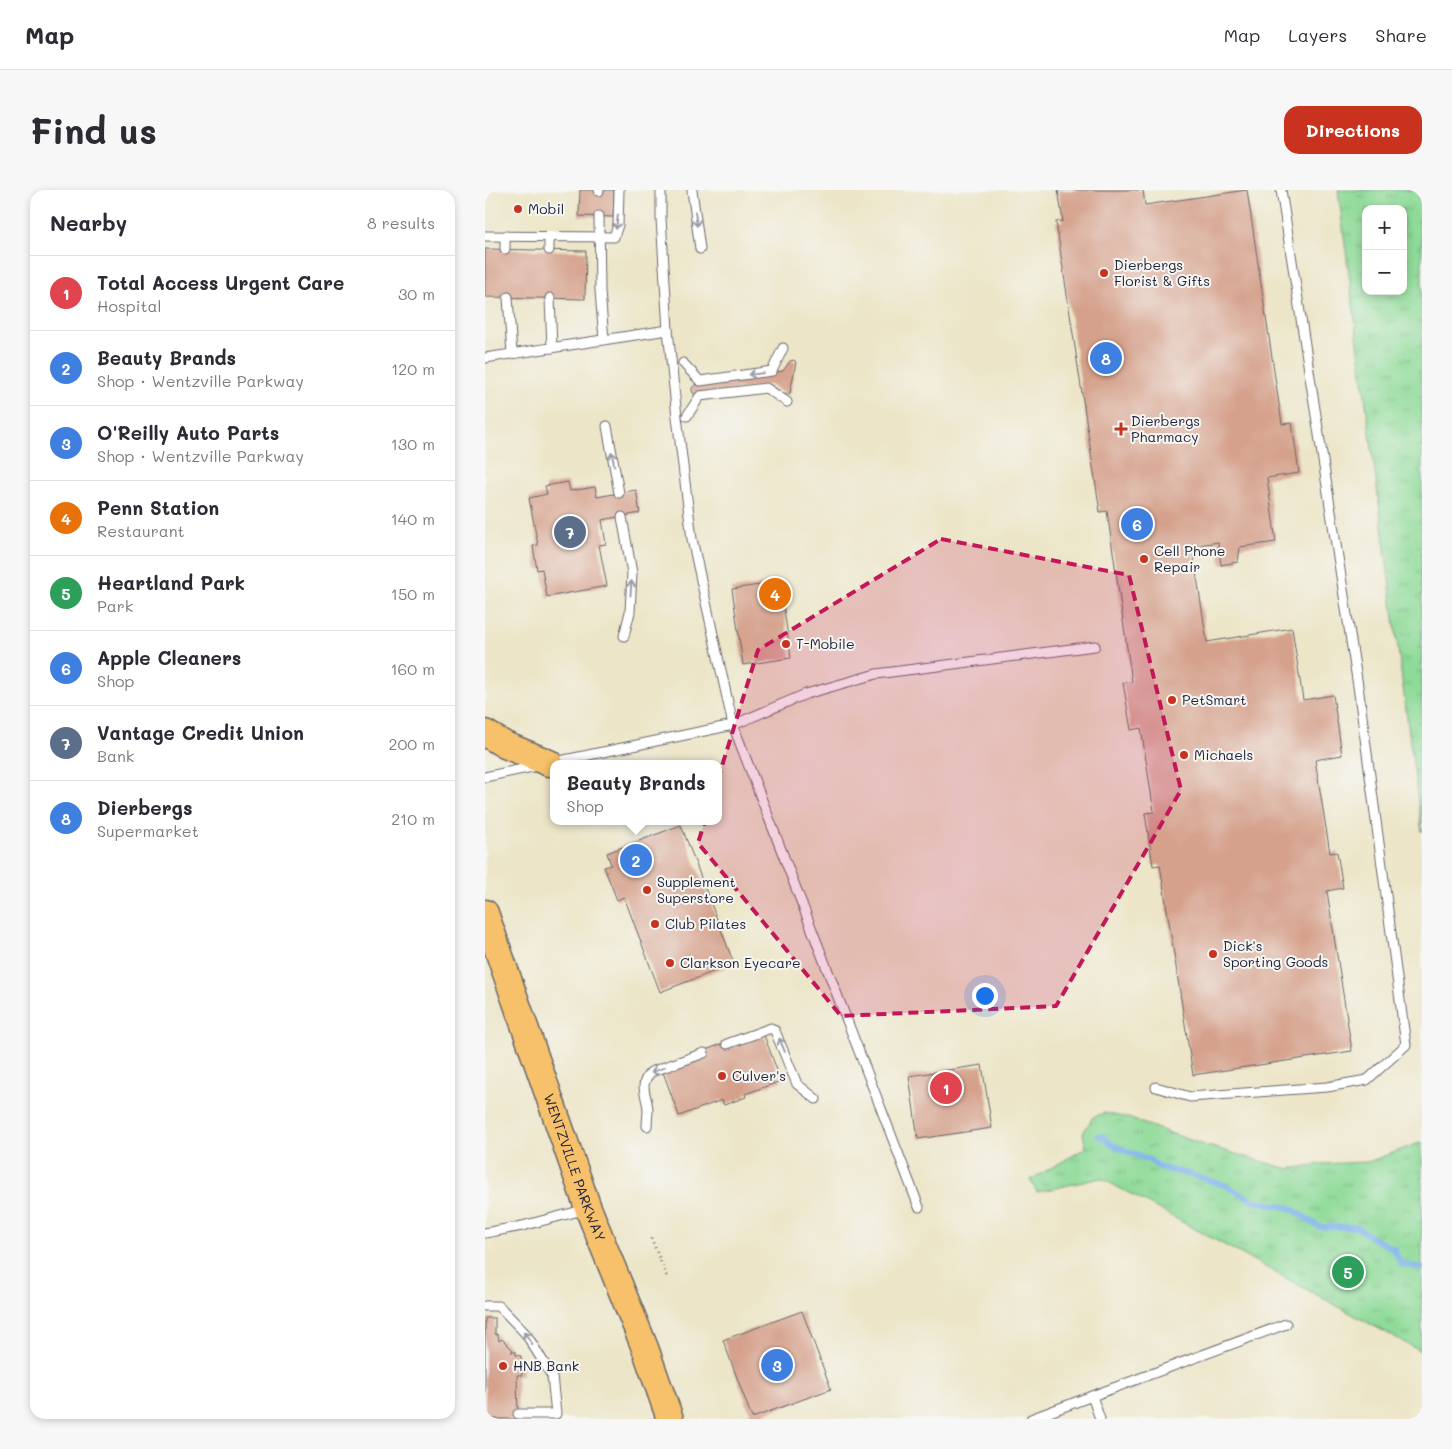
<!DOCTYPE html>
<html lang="en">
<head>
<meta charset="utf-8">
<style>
  body { margin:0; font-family:Mali,sans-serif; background:#f7f7f7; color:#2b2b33 }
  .controls { position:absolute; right:15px; top:15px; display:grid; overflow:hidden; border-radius:10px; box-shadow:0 2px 8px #0003 }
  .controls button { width:45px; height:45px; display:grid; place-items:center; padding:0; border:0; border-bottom:1px solid #e1e1e2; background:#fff; color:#2b2b33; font:25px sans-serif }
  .you { position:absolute; left:499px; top:805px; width:18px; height:18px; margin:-12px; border:4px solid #fff; border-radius:50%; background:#1a73e8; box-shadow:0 0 0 8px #1a73e833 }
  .badge { display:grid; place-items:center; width:32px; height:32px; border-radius:50%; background:#c8321e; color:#fff; font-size:16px; font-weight:700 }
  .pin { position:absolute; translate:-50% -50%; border:2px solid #fff; box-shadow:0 1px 5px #0006 }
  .popup { position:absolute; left:65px; top:570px; width:172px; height:65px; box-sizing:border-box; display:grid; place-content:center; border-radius:10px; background:#fff; filter:drop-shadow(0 1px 4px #0005); font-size:16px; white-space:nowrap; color:#7c7c81 }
  .popup b { font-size:19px; color:#2b2b33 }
  .popup::after { content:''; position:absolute; left:50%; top:100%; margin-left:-10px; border:10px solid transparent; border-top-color:#fff }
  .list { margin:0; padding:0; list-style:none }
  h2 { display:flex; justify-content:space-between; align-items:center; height:65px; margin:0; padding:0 20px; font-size:21px }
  h2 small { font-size:16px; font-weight:400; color:#7c7c81 }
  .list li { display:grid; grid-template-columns:32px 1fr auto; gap:15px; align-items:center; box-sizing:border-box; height:75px; padding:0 20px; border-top:1px solid #e1e1e2 }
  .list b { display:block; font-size:19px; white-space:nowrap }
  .list p { margin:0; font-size:16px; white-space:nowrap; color:#7c7c81 }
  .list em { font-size:16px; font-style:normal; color:#7c7c81 }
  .map { position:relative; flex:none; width:937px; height:1229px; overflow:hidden; border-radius:15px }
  header { display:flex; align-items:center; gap:30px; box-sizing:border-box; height:70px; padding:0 25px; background:#fff; border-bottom:1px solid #e1e1e2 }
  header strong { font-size:24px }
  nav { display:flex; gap:28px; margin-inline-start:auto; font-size:18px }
  .intro { display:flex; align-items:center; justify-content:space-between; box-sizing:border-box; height:120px; padding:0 30px }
  h1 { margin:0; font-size:35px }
  .button { padding:12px 22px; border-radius:15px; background:#c8321e; color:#fff; font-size:18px; font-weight:700 }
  main { display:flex; gap:30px; padding:0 30px }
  aside { flex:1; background:#fff; border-radius:15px; box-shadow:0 2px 8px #0003 }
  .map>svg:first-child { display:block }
  .park { fill:url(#park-tufts); stroke:#587e6a; fill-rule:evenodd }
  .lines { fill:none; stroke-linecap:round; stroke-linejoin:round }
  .stream { stroke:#7db1eb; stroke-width:6 }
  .building { fill:#d5a18c }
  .service-casing { stroke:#69666c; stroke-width:11 }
  .primary-casing { stroke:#69666c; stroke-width:29 }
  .path { stroke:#69666c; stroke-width:3; stroke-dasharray:1 4; stroke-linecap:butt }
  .service { stroke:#fff; stroke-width:9 }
  .primary { stroke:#f6c16b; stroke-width:26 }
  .oneway { stroke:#9c9ca7 }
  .marked { fill:#c2185b; fill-opacity:0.2; stroke:#c2185b; stroke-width:4; stroke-dasharray:10 6; stroke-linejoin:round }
  .poi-dot { fill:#c8321e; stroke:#f6f6f2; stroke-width:2 }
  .labels { text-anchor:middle; stroke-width:4; stroke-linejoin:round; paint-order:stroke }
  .poi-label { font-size:14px; fill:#22223b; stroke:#f6f6f2; text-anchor:start }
  .street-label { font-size:14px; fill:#22223b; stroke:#f6f6f2 }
</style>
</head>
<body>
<header>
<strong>Map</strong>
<nav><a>Map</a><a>Layers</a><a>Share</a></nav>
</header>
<div class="intro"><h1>Find us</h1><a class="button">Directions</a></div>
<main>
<aside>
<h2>Nearby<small>8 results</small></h2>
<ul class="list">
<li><span class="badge" style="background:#e0444e">1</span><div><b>Total Access Urgent Care</b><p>Hospital</p></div><em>30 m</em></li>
<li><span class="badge" style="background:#3f7fe0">2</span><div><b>Beauty Brands</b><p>Shop · Wentzville Parkway</p></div><em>120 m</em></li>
<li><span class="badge" style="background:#3f7fe0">3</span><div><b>O'Reilly Auto Parts</b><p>Shop · Wentzville Parkway</p></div><em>130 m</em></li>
<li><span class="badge" style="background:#e8710a">4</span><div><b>Penn Station</b><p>Restaurant</p></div><em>140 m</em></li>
<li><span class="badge" style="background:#2e9e5b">5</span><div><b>Heartland Park</b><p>Park</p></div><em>150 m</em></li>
<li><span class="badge" style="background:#3f7fe0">6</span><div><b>Apple Cleaners</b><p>Shop</p></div><em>160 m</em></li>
<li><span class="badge" style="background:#5c6f8a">7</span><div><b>Vantage Credit Union</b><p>Bank</p></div><em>200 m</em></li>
<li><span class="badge" style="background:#3f7fe0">8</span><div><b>Dierbergs</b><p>Supermarket</p></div><em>210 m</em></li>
</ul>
</aside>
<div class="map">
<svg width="937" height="1229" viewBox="0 0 937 1229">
  <defs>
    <pattern id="park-tufts" width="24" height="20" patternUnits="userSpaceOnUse" patternTransform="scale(1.25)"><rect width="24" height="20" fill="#8eda98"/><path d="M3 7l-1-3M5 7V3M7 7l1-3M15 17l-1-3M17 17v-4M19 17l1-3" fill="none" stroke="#7abb84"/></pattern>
  </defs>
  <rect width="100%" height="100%" fill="#f6f6f2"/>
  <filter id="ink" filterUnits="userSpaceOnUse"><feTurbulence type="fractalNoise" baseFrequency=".02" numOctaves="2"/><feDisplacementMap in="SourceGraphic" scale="10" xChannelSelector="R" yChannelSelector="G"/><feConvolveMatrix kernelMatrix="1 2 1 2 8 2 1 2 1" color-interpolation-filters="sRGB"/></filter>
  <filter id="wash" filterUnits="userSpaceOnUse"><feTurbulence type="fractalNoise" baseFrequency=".0096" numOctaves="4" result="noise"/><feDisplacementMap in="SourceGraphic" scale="20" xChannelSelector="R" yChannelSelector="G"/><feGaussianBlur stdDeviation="1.12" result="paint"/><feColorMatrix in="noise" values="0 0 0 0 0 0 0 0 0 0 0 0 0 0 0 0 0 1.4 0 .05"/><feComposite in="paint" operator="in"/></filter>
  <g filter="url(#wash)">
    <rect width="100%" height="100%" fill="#ece5c7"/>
    <g class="park">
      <path d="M 853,0 L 937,0 L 937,642 ZM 881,19 L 918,19 L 918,101 L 881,101 Z"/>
      <path d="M 619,923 L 643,928 L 716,954 L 803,979 L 836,974 L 883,972 L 937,952 L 937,1162 L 616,988 L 552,1002 L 545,990 L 601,958 L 598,943 L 608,927 Z"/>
    </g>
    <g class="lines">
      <path class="stream" d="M 614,946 L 618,947 L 627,955 L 664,970 L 676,978 L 707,985 L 742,996 L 769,1011 L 806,1018 L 834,1037 L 872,1037 L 889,1049 L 909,1059 L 916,1074 L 937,1078"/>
    </g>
    <g id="blocks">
      <g class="building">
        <path d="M 95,0 L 129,0 L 128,27 L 94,26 Z"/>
        <path d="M 573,0 L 658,0 L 660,15 L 762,0 L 797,234 L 807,233 L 814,283 L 782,288 L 791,352 L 755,357 L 753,372 L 736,375 L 733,352 L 707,356 L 722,452 L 807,438 L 818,510 L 848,505 L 857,565 L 830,570 L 845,663 L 852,662 L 858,698 L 842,701 L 867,861 L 708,885 L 675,675 L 668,676 L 660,623 L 669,622 L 656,538 L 646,540 L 638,493 L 647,492 L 622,321 L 615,322 L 571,32 L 578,31 Z"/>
        <path d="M 0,59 L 101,61 L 100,109 L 0,107 Z"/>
        <path d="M 309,170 L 311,172 L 305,203 L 302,205 L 299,204 L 286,195 L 213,205 L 209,204 L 207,201 L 207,198 L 211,194 L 298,181 L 305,171 Z"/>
        <path d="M 83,292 L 85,301 L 110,297 L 112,307 L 151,300 L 155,323 L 117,330 L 121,354 L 114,355 L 122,396 L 62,407 L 57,379 L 52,380 L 48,356 L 53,355 L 44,308 L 62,304 L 60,296 Z"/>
        <path d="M 295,392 L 306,468 L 258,475 L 247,399 Z"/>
        <path d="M 196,635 L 249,774 L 175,802 L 139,707 L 132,710 L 119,677 L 126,675 L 122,663 Z"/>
        <path d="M 279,845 L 296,891 L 260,904 L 261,907 L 239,915 L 237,910 L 194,926 L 178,882 L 218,861 L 242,852 L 244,858 Z"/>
        <path d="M 497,875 L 507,938 L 433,949 L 424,886 Z"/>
        <path d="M 317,1121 L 346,1199 L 267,1228 L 238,1150 Z"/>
        <path d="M 0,1128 L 10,1128 L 10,1144 L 13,1145 L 14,1151 L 17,1149 L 28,1160 L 26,1162 L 31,1162 L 31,1165 L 36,1166 L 37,1185 L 32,1185 L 33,1229 L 0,1229 Z"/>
      </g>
    </g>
  </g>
  <g filter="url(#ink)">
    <use href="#blocks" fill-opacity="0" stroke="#69666c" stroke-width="1"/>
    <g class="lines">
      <g class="service-casing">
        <g id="service">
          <path d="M 114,0 L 114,1"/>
          <path d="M 176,0 L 176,28 L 183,140 L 192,227 L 207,349 L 248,535 L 434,1017"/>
          <path d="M 207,0 L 215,59"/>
          <path d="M 114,26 L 115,101 L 119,150"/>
          <path d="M 0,46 L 129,47 L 133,35 L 134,0"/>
          <path d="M 20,46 L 20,59"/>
          <path d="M 64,47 L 64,60"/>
          <path d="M 23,107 L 27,164"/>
          <path d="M 65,108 L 67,158"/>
          <path d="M 0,168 L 183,140"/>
          <path d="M 198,173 L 215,191 L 287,181 L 298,158"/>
          <path d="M 202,226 L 215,206 L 281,198 L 302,212"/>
          <path d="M 122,236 L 134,303"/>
          <path d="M 137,327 L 147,383 L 145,422 L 139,446"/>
          <path d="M 65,573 L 248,535 L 321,504 L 391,484 L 610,456"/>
          <path d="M 0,587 L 52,576"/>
          <path d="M 242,854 L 286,838 L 290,841 L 312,894 L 331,909"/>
          <path d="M 671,897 L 705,907 L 842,897 L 882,890 L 921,855 L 873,496 L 796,0"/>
          <path d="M 162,936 C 162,931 163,925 163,920 C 162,904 153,895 166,882 L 219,863"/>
          <path d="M 0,1043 L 37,1036 L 102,1019"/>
          <path d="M 0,1116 L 14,1116 L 41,1144 L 67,1186 L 71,1224 L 33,1224"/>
          <path d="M 607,1206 L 801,1134"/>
          <path d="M 546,1229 L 607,1206 L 615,1229"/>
        </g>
      </g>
      <g class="primary-casing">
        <g id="primary">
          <path d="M 0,543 L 20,555 L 64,573"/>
          <path id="s1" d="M 0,723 L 103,1018 L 160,1158 L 185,1229"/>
        </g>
      </g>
      <path class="path" d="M 166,1048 L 182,1087"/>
      <use href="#service" class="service"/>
      <use href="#primary" class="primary"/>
    </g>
    <defs><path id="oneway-shaft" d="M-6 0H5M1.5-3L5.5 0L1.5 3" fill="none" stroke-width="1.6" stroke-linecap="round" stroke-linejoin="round" transform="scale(1.25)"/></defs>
    <g class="oneway">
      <use href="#oneway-shaft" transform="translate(211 29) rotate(82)"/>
      <use href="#oneway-shaft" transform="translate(132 32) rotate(98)"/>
      <use href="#oneway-shaft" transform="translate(271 184) rotate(172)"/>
      <use href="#oneway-shaft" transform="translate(128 269) rotate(-100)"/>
      <use href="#oneway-shaft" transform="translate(146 398) rotate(-86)"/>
      <use href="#oneway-shaft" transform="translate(297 855) rotate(-113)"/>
      <use href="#oneway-shaft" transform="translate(173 880) rotate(158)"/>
      <use href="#oneway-shaft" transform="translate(43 1148) rotate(-125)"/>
    </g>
  </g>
  <path class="marked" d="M 456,349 L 644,385 L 696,600 L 571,816 L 356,826 L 213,653 L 273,460 Z"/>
  <g class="poi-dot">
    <circle cx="33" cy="19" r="5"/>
    <circle cx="619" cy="83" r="5"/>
    <path d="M633.5 231.5h5v5h5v5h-5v5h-5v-5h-5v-5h5z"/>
    <circle cx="659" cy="369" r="5"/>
    <circle cx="301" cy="454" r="5"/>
    <circle cx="687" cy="510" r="5"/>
    <circle cx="699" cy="565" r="5"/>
    <circle cx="162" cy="700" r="5"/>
    <circle cx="170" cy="734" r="5"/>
    <circle cx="728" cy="764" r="5"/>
    <circle cx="185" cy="773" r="5"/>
    <circle cx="237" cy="886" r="5"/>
    <circle cx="18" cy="1176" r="5"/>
  </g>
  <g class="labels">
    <g class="poi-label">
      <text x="43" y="24">Mobil</text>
      <text x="629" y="80">Dierbergs<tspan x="629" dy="16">Florist &amp; Gifts</tspan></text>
      <text x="646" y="236">Dierbergs<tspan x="646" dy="16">Pharmacy</tspan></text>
      <text x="669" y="366">Cell Phone<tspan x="669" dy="16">Repair</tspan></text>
      <text x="311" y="459">T-Mobile</text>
      <text x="697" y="515">PetSmart</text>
      <text x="709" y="570">Michaels</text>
      <text x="172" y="697">Supplement<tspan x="172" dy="16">Superstore</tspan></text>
      <text x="180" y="739">Club Pilates</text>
      <text x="738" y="761">Dick's<tspan x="738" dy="16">Sporting Goods</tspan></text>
      <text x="195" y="778">Clarkson Eyecare</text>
      <text x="247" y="891">Culver's</text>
      <text x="28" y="1181">HNB Bank</text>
    </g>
    <g class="street-label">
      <text dy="5" stroke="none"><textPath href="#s1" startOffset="270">WENTZVILLE PARKWAY</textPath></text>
    </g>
  </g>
</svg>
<div class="controls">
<button>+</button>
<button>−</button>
</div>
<div class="you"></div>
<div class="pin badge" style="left:461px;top:898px;background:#e0444e">1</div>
<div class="pin badge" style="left:151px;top:670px;background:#3f7fe0">2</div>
<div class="popup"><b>Beauty Brands</b>Shop</div>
<div class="pin badge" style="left:292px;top:1175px;background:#3f7fe0">3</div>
<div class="pin badge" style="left:290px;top:404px;background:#e8710a">4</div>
<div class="pin badge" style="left:863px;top:1082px;background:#2e9e5b">5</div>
<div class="pin badge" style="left:652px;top:334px;background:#3f7fe0">6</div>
<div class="pin badge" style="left:85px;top:342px;background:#5c6f8a">7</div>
<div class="pin badge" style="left:621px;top:168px;background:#3f7fe0">8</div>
</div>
</main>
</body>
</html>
